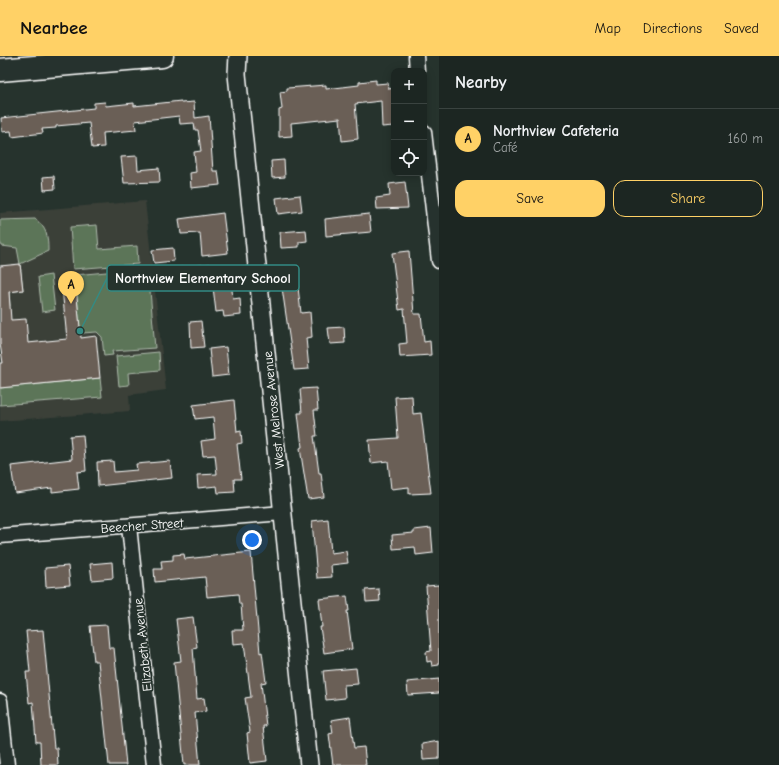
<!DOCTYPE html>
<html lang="en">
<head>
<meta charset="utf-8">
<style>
  body { margin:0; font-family:"Comic Neue",sans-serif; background:#29322f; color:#f1f3f6 }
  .controls { position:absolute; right:12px; top:12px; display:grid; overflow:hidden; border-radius:8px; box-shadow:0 2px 10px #0003 }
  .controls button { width:36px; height:36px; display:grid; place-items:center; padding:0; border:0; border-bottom:1px solid #3a4340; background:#1c2622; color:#f1f3f6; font:20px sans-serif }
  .you { position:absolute; left:252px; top:484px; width:14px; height:14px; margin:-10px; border:3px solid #fff; border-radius:50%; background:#1a73e8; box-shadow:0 0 0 6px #1a73e833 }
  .badge { display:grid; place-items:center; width:26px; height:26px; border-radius:50%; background:#ffd166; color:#111; font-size:13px; font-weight:700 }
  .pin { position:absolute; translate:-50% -33px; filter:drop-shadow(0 1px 2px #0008) }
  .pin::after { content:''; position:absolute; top:21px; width:14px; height:12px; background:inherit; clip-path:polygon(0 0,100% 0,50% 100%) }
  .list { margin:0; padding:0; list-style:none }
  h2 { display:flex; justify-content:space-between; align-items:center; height:52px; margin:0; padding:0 16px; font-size:17px }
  h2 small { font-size:13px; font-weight:400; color:#a0a5a5 }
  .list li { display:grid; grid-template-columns:26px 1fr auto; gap:12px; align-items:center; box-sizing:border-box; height:60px; padding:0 16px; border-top:1px solid #3a4340 }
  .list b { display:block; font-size:15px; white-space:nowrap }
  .list p { margin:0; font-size:13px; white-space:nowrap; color:#a0a5a5 }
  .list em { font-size:13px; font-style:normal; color:#a0a5a5 }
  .actions { display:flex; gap:8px; padding:12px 16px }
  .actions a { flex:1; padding:9px 0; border:1px solid #ffd166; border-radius:12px; text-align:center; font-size:14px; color:#ffd166 }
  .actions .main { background:#ffd166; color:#111 }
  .icon { flex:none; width:22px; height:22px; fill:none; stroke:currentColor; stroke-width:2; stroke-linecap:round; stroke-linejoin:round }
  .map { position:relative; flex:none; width:439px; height:709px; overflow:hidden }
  header { display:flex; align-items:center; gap:24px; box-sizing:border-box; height:56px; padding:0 20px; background:#ffd166; color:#111 }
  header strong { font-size:19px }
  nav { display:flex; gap:22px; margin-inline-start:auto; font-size:14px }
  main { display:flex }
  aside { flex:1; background:#1c2622 }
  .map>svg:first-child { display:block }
  .built { fill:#3b4039 }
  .green { fill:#5c7458; stroke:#aebaac }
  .building { fill:#6b5f56; stroke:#fff }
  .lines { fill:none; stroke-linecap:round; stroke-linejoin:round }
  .minor-casing { stroke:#fff; stroke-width:17 }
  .tertiary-casing { stroke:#fff; stroke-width:20 }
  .primary-casing { stroke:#fff; stroke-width:25 }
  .minor { stroke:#26332d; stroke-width:14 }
  .tertiary { stroke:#26332d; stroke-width:17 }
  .primary { stroke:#26332d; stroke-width:22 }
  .labels { text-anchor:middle; stroke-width:3.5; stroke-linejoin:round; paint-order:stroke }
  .street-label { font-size:13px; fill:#fff; stroke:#26332d }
  .leader { fill:none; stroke:#338b84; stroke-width:1.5 }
  .callout-dot { fill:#338b84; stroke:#26332d; stroke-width:1.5 }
  .callout { fill:#26332d; stroke:#338b84; stroke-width:1.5 }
  .callout-label { font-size:14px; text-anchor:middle; font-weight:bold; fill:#fff }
</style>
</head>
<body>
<header>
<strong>Nearbee</strong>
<nav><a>Map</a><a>Directions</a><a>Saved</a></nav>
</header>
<main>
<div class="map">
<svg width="439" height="709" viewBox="0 0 439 709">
  <rect width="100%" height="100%" fill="#26332d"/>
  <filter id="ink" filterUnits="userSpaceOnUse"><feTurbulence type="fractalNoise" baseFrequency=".025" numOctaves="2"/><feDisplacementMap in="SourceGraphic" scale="8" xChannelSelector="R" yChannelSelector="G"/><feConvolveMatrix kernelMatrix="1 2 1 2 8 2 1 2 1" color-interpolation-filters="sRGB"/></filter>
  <g filter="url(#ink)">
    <path class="built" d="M 145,145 L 166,334 L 129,339 L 130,355 L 0,365 L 0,157 Z"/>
    <g class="green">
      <path d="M 35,163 C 47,172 48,180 48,195 L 20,208 L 23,234 L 9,236 L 10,250 L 0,251 L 20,208 L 17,192 L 2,190 L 0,186 L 0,164 Z"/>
      <path d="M 97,169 L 99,193 L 137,190 L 138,208 L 73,213 L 70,171 Z"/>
      <path d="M 148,212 L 155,292 L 112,295 L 113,299 L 104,300 L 102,281 L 97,276 L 82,277 L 80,274 L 75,219 Z"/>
      <path d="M 51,219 L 55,254 L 42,256 L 38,221 Z"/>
      <path d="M 159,296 L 160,314 L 128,317 L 129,329 L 119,330 L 116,300 Z"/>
      <path d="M 100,322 L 102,341 L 0,349 L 0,332 Z"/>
    </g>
    <g class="building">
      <path d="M 376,24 L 376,28 L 388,27 L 389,33 L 394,32 L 394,70 L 382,71 L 381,45 L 355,48 L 358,83 L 342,85 L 340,62 L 291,67 L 292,80 L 279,81 L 279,54 L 282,53 L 280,36 L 287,35 L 287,32 L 326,29 L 326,33 L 359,29 L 359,26 Z"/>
      <path d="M 181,45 L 181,47 L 194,46 L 195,62 L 209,60 L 213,115 L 218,115 L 220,129 L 191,132 L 190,117 L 196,116 L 194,96 L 201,95 L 198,74 L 195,74 L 194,67 L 180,68 L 179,60 L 135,65 L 136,74 L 103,77 L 104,91 L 92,92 L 89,67 L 56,70 L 56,72 L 42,73 L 43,77 L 12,81 L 11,75 L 2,76 L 1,62 L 94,52 L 94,47 L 105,46 L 106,50 L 134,47 L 134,50 Z"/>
      <path d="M 137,100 L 138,114 L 159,112 L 160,126 L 124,127 L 121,101 Z"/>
      <path d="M 284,104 L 285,121 L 272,122 L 271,105 Z"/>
      <path d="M 54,120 L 55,133 L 44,134 L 43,121 Z"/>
      <path d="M 405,126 L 408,152 L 377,153 L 376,142 L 390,140 L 389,128 Z"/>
      <path d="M 300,139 L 302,155 L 278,158 L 276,142 Z"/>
      <path d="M 223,157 L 228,197 L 202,200 L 200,177 L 181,178 L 179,163 Z"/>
      <path d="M 369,158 L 371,176 L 326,180 L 325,163 Z"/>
      <path d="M 306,174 L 307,185 L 299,186 L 299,191 L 281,192 L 280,176 Z"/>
      <path d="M 173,192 L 174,205 L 154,207 L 152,194 Z"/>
      <path d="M 409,195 L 414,258 L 421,258 L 424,286 L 430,285 L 431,299 L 400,301 L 399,288 L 407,287 L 404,253 L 399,254 L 392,197 Z"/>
      <path d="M 20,208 L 23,234 L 9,236 L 11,264 L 26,263 L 28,287 L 67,283 L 61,222 L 75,220 L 81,282 L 96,280 L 100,322 L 0,332 L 0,307 L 3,307 L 0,288 L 0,210 Z"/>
      <path d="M 210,208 L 211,219 L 177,222 L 176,212 Z"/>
      <path d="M 223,218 L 223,226 L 231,225 L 233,243 L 240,242 L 241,259 L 224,261 L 223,255 L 216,256 L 213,231 L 207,232 L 206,220 Z"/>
      <path d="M 297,223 L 301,257 L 310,256 L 312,281 L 306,282 L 309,313 L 294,314 L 281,225 Z"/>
      <path d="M 201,265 L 204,291 L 191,292 L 190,266 Z"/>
      <path d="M 344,271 L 345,287 L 330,288 L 328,272 Z"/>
      <path d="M 226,291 L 229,319 L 212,321 L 209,293 Z"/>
      <path d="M 316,332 L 318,354 L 314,354 L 317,380 L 314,380 L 319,417 L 321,417 L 324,441 L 308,443 L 300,392 L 302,391 L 298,357 L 302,357 L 300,333 Z"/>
      <path d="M 412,340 L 413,358 L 421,357 L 431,437 L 409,438 L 409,431 L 391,433 L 388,405 L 371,407 L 369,384 L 398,382 L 395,341 Z"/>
      <path d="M 234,344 L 237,376 L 241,375 L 242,387 L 237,388 L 241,423 L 234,423 L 235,436 L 218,437 L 217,430 L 198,432 L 197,419 L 217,418 L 215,399 L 203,400 L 201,385 L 215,383 L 213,361 L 195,363 L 193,349 Z"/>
      <path d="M 83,379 L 86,415 L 77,416 L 79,433 L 52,436 L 52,432 L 15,437 L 11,410 L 72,403 L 70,380 Z"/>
      <path d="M 113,405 L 114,416 L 137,414 L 136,408 L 170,405 L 172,422 L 98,430 L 97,406 Z"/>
      <path d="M 328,463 L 331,497 L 346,495 L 348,507 L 331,509 L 332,521 L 317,522 L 312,465 Z"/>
      <path d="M 431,472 L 433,497 L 416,499 L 415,491 L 393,493 L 392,479 L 414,477 L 414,474 Z"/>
      <path d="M 251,496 L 260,597 L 262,596 L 266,626 L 261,627 L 266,670 L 263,670 L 267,705 L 250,707 L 247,677 L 250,676 L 245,642 L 251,641 L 244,587 L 233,588 L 232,574 L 243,574 L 241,548 L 239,548 L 238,538 L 207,541 L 205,521 L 155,526 L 154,513 L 162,513 L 161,505 L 173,504 L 173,499 L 184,498 L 185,503 Z"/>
      <path d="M 112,506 L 113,522 L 92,524 L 90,508 Z"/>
      <path d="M 68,510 L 70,529 L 46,531 L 45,512 Z"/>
      <path d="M 439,529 L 439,609 L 432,610 L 431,605 L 427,606 L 426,596 L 431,595 L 426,530 Z"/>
      <path d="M 379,533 L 380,545 L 366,546 L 365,534 Z"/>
      <path d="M 347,540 L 349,555 L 347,555 L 352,593 L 324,597 L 320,571 L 322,571 L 319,543 Z"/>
      <path d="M 193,561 L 197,591 L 193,592 L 197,643 L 204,642 L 206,655 L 195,657 L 200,709 L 184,709 L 174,606 L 181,605 L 176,563 Z"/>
      <path d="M 107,569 L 109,592 L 114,592 L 126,709 L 109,709 L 98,605 L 94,605 L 90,570 Z"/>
      <path d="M 43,574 L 54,692 L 57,692 L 58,709 L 41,709 L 40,686 L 36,686 L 33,646 L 29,647 L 26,616 L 30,616 L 26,575 Z"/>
      <path d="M 356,612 L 358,628 L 344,629 L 345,642 L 326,644 L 323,615 Z"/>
      <path d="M 439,623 L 439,637 L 408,639 L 407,626 Z"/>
      <path d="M 350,661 L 354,692 L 364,691 L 366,709 L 333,709 L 329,678 L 333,677 L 331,664 Z"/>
      <path d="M 439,685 L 439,703 L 423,704 L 422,688 Z"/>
    </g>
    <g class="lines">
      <g class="minor-casing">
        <g id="minor">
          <path d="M 416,0 L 417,15"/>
          <path d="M 424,76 L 439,205"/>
          <path d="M 129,470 L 154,709"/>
          <path d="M 0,480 L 283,457"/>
          <path d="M 0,645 L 7,709"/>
        </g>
      </g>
      <g class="tertiary-casing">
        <path id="tertiary" d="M 238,0 L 237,18 L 309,709"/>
      </g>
      <g class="primary-casing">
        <path id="primary" d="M 0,14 L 162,0"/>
      </g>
      <use href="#minor" class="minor"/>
      <use href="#tertiary" class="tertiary"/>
      <use href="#primary" class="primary"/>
    </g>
  </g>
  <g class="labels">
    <g class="street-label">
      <text transform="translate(273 354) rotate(-96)" y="5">West Melrose Avenue</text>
      <text transform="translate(142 469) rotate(-4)" y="5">Beecher Street</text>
      <text transform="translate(142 589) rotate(-96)" y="5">Elizabeth Avenue</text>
    </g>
  </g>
  <path class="leader" d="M80 275L107 222"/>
  <circle class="callout-dot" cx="80" cy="275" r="4"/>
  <rect class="callout" x="107" y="209" width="192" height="26" rx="4"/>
  <g class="callout-label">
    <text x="203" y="227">Northview Elementary School</text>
  </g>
</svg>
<div class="controls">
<button>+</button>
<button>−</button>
<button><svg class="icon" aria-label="locate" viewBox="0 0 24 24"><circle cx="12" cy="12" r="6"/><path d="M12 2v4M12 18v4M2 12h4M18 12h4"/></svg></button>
</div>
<div class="you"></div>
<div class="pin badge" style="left:71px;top:248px">A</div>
</div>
<aside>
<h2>Nearby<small></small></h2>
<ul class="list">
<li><span class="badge">A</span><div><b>Northview Cafeteria</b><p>Café</p></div><em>160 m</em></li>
</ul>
<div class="actions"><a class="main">Save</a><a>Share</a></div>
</aside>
</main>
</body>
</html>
